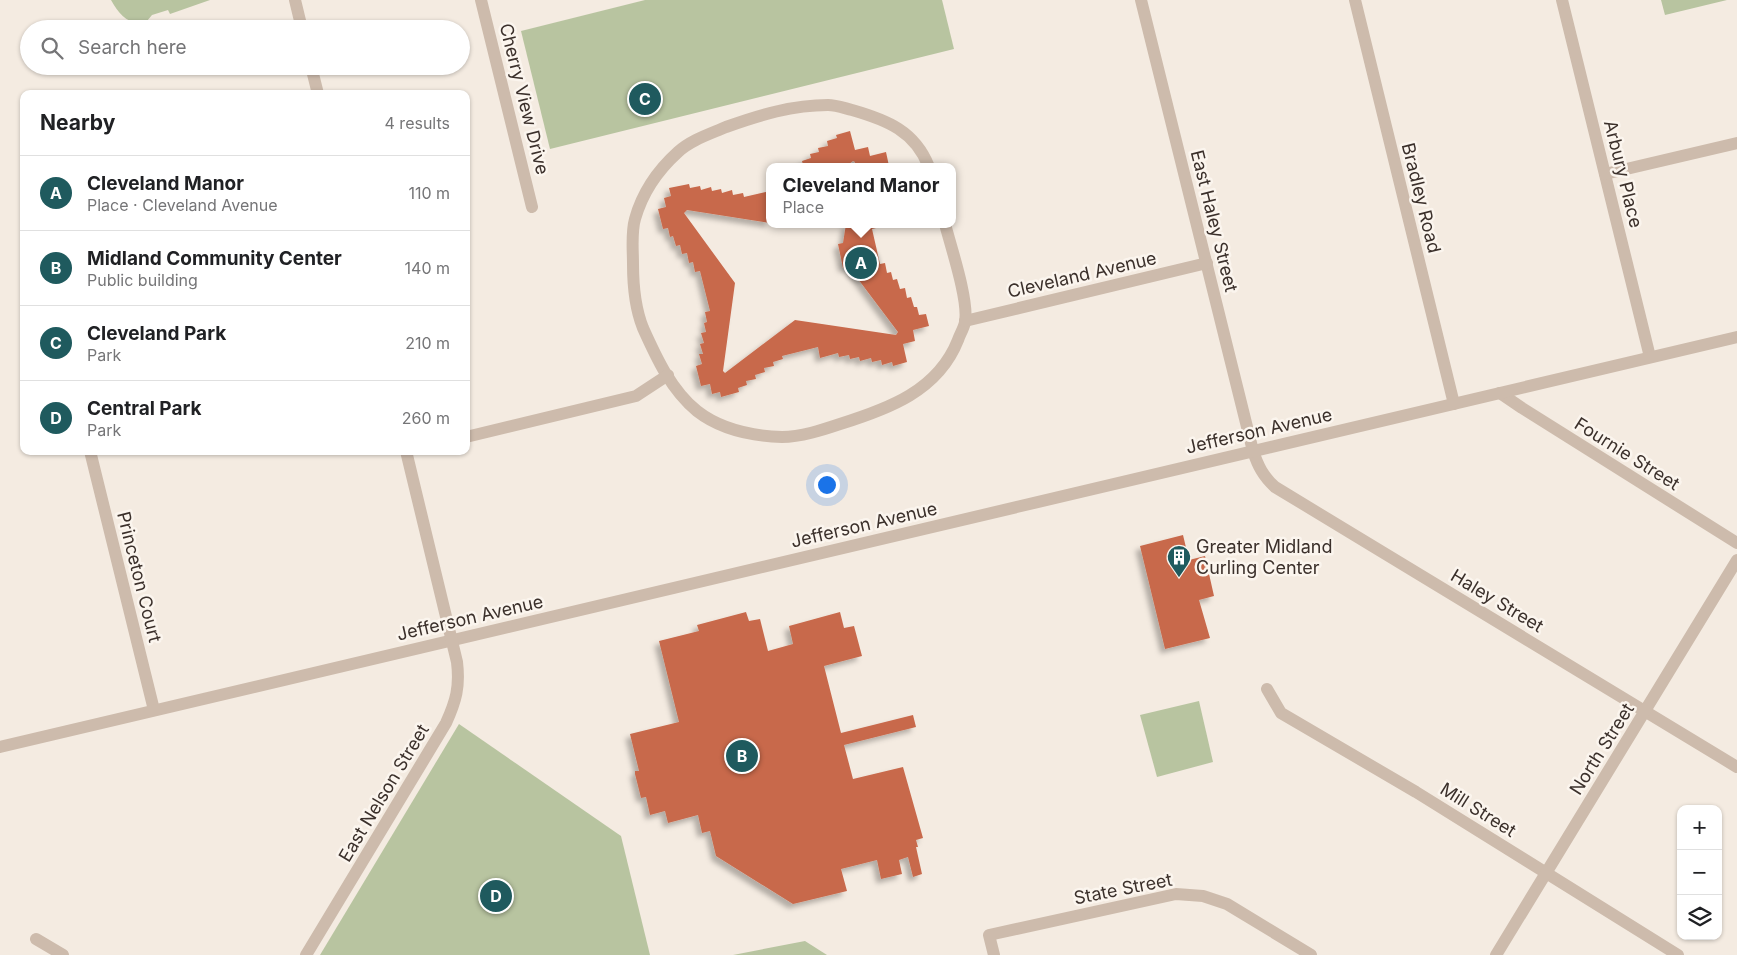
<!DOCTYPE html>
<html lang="en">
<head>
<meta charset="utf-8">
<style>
  body { margin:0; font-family:Inter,sans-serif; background:#f6f6f6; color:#202124 }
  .controls { position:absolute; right:15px; bottom:15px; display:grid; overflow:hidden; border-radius:10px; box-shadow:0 1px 4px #0004 }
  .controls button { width:45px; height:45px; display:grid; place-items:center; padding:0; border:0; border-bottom:1px solid #e0e0e0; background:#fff; color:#202124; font:25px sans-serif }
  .you { position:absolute; left:826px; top:484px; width:18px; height:18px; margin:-12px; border:4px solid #fff; border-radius:50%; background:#1a73e8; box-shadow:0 0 0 8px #1a73e833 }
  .badge { display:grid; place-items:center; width:32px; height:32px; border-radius:50%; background:#1f5a5e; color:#fff; font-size:16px; font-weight:700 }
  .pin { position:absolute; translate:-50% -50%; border:2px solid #fff; box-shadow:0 1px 5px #0006 }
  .popup { position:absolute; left:766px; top:163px; width:190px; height:65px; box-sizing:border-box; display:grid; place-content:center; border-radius:10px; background:#fff; filter:drop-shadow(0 1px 4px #0005); font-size:16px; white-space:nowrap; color:#757577 }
  .popup b { font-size:19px; color:#202124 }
  .popup::after { content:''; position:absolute; left:50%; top:100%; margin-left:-10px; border:10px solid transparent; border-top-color:#fff }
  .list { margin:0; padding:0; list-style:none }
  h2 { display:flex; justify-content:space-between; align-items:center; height:65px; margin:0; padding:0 20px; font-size:21px }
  h2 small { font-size:16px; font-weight:400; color:#757577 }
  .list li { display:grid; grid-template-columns:32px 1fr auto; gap:15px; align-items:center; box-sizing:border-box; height:75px; padding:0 20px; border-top:1px solid #e0e0e0 }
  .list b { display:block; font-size:19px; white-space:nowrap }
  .list p { margin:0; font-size:16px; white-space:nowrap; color:#757577 }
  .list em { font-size:16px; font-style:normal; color:#757577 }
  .icon { flex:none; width:28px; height:28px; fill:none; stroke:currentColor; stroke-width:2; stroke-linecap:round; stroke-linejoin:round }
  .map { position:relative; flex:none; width:1737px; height:955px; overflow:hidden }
  .search { position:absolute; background:#fff; box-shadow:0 1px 4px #0004; left:20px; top:20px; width:450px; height:55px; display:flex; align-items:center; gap:12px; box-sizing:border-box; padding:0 18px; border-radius:28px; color:#757577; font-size:19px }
  .panel { position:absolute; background:#fff; box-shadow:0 1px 4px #0004; left:20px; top:90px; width:450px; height:365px; border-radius:10px }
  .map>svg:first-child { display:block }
  .green { fill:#b8c4a0 }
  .building { fill:#c8694b; filter:url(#shadow) }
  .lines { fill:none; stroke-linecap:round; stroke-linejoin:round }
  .minor { stroke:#cdbbac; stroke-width:12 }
  .labels { text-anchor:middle; stroke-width:5; stroke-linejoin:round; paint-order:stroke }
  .street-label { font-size:18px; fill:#3b302b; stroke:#fbf5ee }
  .poi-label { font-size:18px; fill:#3b302b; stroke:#fbf5ee; text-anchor:start }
</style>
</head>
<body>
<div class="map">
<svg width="1737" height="955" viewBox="0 0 1737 955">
  <defs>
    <filter id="shadow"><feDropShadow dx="-4.5" dy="4.5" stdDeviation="2.5" flood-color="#0004"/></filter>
  </defs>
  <rect width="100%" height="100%" fill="#f4ebe1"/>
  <g class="green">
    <path d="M 111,0 L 210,0 L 170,14 L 168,10 L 152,15 L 147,21 C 129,26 120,16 111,0 Z"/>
    <path d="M 645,0 L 942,0 L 954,49 L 550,149 L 521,31 Z"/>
    <path d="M 1661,0 L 1727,0 L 1665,15 Z"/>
    <path d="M 1199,701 L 1213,762 L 1157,777 L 1140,715 Z"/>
    <path d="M 459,724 L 621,836 L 650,955 L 320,955 Z"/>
    <path d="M 805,941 L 827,955 L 733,955 Z"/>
  </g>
  <g class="building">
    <path d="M 850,131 L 855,150 L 868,147 L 870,156 L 886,152 L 889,166 L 854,167 L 855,162 L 853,161 L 845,167 L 796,167 L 803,165 L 802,161 L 811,158 L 810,154 L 819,152 L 818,148 L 828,146 L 827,141 L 837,138 L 836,135 Z"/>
    <path d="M 689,184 L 690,188 L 700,186 L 701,190 L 711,187 L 712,191 L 721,189 L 722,193 L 732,190 L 733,195 L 743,193 L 744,197 L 770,191 L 770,223 L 687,210 L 684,213 L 735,283 L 723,371 L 725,373 L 795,320 L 896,335 L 898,332 L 849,267 L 843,268 L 838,244 L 843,243 L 846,224 L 875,224 L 876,228 L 872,229 L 880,264 L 885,263 L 887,273 L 891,272 L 893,280 L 897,279 L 900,289 L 905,288 L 907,298 L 911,297 L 914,307 L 917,307 L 919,315 L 926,314 L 929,326 L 913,330 L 915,341 L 903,344 L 907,362 L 893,366 L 892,362 L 882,365 L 881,360 L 872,362 L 871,358 L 860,361 L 859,357 L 850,359 L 849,355 L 839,357 L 838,353 L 820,358 L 818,347 L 782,356 L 783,359 L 773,362 L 774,366 L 764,368 L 765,372 L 755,375 L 756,379 L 746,381 L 747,385 L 738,388 L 739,392 L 721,397 L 720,392 L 712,394 L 710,384 L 701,386 L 696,366 L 702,364 L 699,354 L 703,354 L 700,344 L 704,343 L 701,333 L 706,332 L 704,323 L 707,322 L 705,312 L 710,311 L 700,271 L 695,272 L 693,262 L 689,263 L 687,253 L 682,254 L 680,245 L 676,246 L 673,236 L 670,237 L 668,228 L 663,229 L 658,209 L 666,207 L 664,198 L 671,196 L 669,188 Z"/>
    <path d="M 1183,535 L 1189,560 L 1205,556 L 1214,596 L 1199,600 L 1210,638 L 1165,649 L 1140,546 Z"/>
    <path d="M 746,612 L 749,621 L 760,619 L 768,651 L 793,644 L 789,626 L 840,612 L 844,628 L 854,626 L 862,656 L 824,666 L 841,733 L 913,715 L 916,727 L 844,745 L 853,779 L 903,767 L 923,838 L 916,840 L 918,847 L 916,847 L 922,874 L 913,877 L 908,857 L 899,860 L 902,874 L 881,879 L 877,860 L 841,869 L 847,891 L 793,904 L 716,856 L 710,831 L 702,833 L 698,815 L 668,823 L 665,811 L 650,815 L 646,797 L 641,798 L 635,774 L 635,771 L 639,771 L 630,734 L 679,722 L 659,641 L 699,631 L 697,625 Z"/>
  </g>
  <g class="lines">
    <g class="minor">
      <path d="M 295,0 L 302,29"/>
      <path d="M 481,0 L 532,207"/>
      <path d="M 1141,0 L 1253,451 C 1258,466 1263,476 1275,487 L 1737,767"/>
      <path d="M 1355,0 L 1454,404"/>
      <path d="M 1562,0 L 1650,357"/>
      <path d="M 311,66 L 318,94"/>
      <path d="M 929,167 C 915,131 887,120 852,110 C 844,108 836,105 828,105 C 793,105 759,115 726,127 C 710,134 691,140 678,152 C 658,170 642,194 635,219 C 631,233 633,249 633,264 C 633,285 635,308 643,328 C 656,357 671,390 697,411 C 720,429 753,436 782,437 C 801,437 822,430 840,424 C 888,409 938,391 958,340 C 960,334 964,328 965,322 C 969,301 951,247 945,224"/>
      <path d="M 1605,174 L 1737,143"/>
      <path d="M 965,321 L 1207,263"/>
      <path d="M 1500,393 L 1522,408 L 1737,543"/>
      <path d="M 466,437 L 636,396 L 668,375"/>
      <path d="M 90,451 L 154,710"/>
      <path d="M 1267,689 L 1281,713 L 1416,792 L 1678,955"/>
      <path d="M 0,747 L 1737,337"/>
      <path d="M 36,939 L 63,955"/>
      <path d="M 306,955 L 446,723 C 456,701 460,687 457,662 L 406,451"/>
      <path d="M 994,955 L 989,935 L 1176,894 L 1203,896 L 1227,904 L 1311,955"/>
      <path d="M 1496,955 L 1737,560"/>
    </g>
  </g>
  <defs>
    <g id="building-pin" transform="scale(1.25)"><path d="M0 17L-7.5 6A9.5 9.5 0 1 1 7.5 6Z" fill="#1f5a5e" stroke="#fbf5ee"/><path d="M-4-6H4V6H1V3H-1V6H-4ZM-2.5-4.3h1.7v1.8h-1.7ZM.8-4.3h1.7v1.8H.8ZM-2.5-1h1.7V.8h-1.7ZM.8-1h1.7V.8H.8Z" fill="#fff"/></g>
  </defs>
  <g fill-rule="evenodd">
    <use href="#building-pin" x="1179" y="557"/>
  </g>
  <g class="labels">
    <g class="street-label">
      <text transform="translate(524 99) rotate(76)" y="6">Cherry View Drive</text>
      <text transform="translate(1623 174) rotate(76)" y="6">Arbury Place</text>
      <text transform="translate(1421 198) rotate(76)" y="6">Bradley Road</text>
      <text transform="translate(1214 221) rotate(76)" y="6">East Haley Street</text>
      <text transform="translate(1082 275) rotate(-13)" y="6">Cleveland Avenue</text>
      <text transform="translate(1259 431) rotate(-13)" y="6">Jefferson Avenue</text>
      <text transform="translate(1627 454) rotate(32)" y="6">Fournie Street</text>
      <text transform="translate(864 525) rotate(-13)" y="6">Jefferson Avenue</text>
      <text transform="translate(139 577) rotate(76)" y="6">Princeton Court</text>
      <text transform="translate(1497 601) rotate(31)" y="6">Haley Street</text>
      <text transform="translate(470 618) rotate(-13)" y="6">Jefferson Avenue</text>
      <text transform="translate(1602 749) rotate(-58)" y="6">North Street</text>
      <text transform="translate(384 793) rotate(-59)" y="6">East Nelson Street</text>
      <text transform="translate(1478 810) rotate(32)" y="6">Mill Street</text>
      <text transform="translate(1123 889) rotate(-11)" y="6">State Street</text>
    </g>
    <g class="poi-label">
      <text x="1196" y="553">Greater Midland<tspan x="1196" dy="21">Curling Center</tspan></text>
    </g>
  </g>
</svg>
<div class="controls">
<button>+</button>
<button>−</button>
<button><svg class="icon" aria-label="layers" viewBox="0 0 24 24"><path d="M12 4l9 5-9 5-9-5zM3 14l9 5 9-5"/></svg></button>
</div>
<div class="you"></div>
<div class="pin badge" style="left:861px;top:263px">A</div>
<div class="popup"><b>Cleveland Manor</b>Place</div>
<div class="pin badge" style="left:742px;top:756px">B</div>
<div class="pin badge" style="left:645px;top:99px">C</div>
<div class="pin badge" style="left:496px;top:896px">D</div>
<div class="search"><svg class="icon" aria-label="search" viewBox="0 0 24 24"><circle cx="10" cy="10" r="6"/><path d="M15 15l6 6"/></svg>Search here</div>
<section class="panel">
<h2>Nearby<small>4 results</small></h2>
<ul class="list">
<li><span class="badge">A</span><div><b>Cleveland Manor</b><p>Place · Cleveland Avenue</p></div><em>110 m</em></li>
<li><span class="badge">B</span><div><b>Midland Community Center</b><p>Public building</p></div><em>140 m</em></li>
<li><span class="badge">C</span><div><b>Cleveland Park</b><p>Park</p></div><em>210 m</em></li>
<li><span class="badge">D</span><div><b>Central Park</b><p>Park</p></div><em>260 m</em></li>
</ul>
</section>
</div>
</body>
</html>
